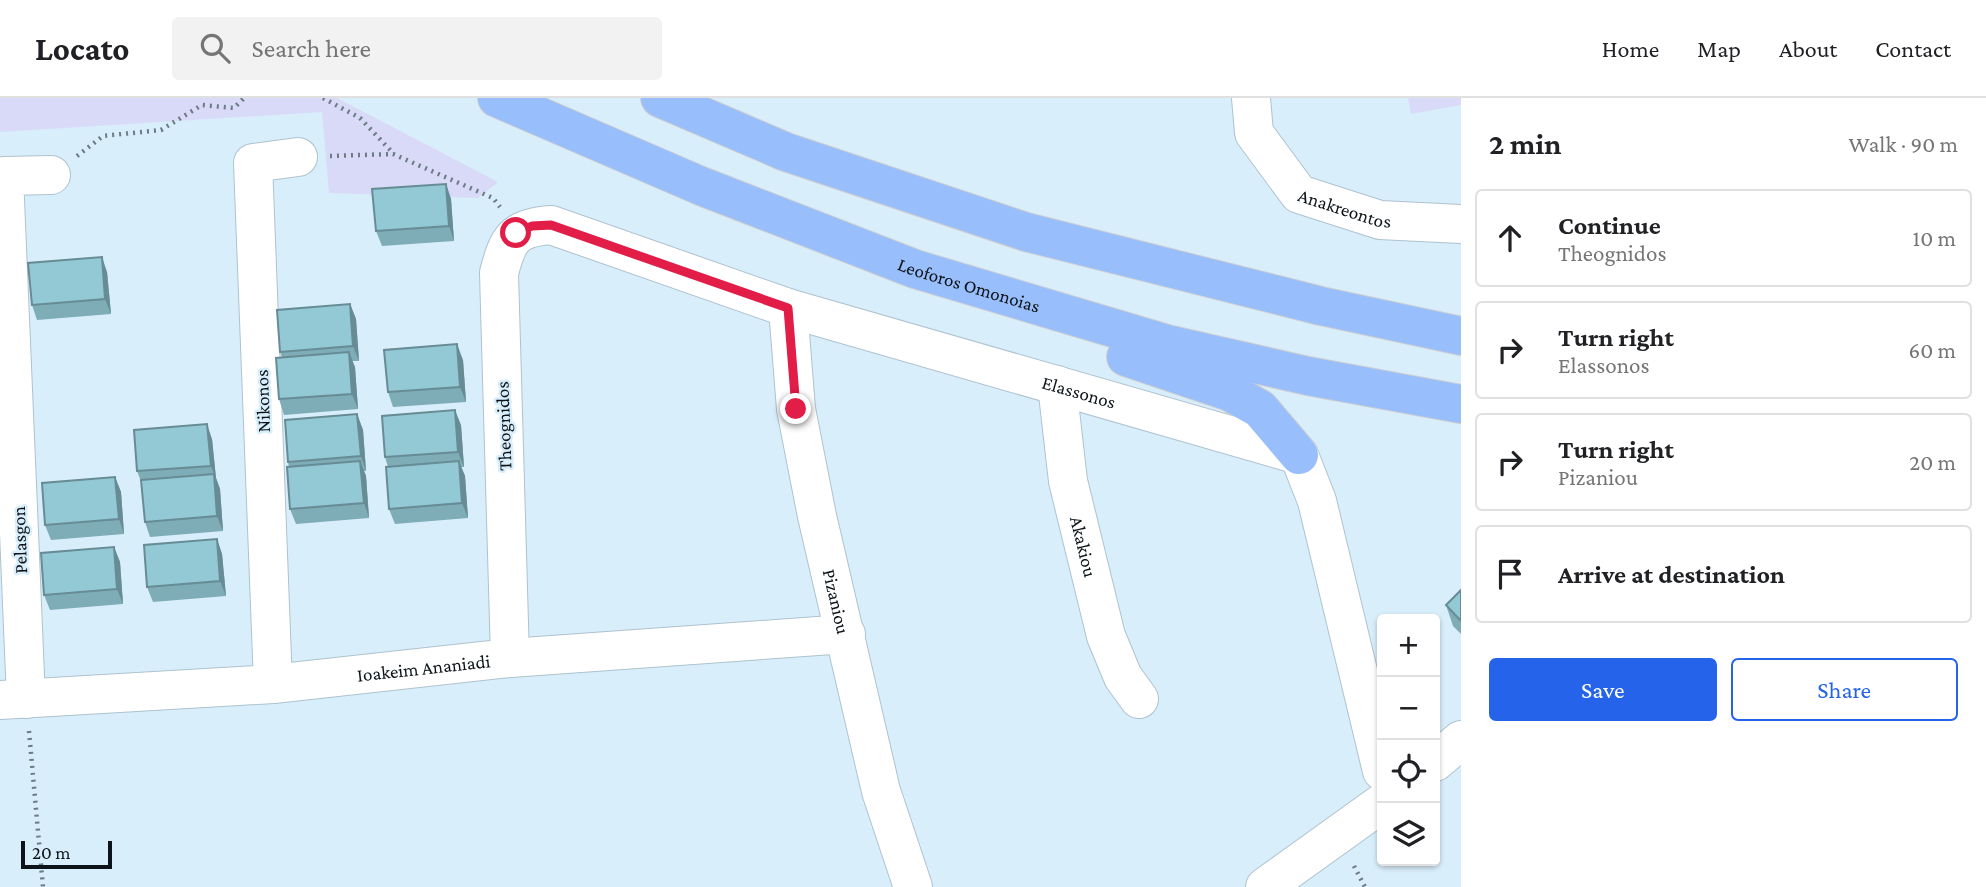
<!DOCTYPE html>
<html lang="en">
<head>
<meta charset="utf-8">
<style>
  body { margin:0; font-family:"Crimson Pro",serif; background:#f2f2f2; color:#202124 }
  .controls { position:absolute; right:21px; bottom:21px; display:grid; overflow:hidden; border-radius:7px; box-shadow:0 2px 5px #0004 }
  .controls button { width:63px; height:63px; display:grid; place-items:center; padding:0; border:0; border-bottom:2px solid #e0e0e0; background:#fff; color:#202124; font:35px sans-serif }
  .scale { position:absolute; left:21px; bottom:18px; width:91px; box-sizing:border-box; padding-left:7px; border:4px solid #0d1419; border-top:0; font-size:19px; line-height:24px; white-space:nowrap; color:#0d1419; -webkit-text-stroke:5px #d9eefb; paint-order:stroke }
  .stop { position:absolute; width:21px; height:21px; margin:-16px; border:5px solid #e11d48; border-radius:50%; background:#fff }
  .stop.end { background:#e11d48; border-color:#fff; box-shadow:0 2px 7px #0008 }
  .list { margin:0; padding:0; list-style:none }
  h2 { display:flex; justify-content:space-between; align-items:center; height:91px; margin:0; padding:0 28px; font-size:30px }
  h2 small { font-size:23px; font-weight:400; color:#757577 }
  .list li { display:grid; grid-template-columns:46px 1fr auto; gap:21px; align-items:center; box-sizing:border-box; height:98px; margin:0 14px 14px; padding:0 14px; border:2px solid #e0e0e0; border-radius:7px }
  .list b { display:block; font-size:26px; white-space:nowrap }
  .list p { margin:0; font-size:23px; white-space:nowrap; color:#757577 }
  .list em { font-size:23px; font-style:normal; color:#757577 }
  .actions { display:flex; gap:14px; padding:21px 28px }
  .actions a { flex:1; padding:16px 0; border:2px solid #2563eb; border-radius:7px; text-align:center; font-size:24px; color:#2563eb }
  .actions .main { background:#2563eb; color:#fff }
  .icon { flex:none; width:38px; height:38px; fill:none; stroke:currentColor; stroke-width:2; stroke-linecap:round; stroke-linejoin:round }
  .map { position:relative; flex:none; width:1461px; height:789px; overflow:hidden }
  header { display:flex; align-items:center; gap:42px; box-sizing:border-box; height:98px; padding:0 35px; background:#fff; border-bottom:2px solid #e0e0e0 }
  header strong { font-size:33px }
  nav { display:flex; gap:38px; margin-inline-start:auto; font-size:24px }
  .search { width:490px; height:63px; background:#f2f2f2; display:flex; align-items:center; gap:18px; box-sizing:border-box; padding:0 24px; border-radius:7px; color:#757577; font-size:26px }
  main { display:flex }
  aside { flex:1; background:#fff }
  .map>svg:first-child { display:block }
  .green { fill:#d8daf8 }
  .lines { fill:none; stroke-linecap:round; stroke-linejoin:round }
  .minor-casing { stroke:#aec2cf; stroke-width:40 }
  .major-casing { stroke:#cfd0d1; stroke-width:40 }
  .path { stroke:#6d7b84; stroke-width:4.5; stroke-dasharray:2 5; stroke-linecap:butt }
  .minor { stroke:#fff; stroke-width:38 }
  .major { stroke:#98befb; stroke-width:38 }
  .wall { fill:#7eacb7 }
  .shaded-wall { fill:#678c95 }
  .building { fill:#93c8d5; stroke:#678c95; stroke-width:2 }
  .route { stroke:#e11d48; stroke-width:9 }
  .labels { text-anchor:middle; stroke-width:5; stroke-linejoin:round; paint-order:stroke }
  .street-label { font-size:19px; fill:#0d1419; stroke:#d9eefb }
</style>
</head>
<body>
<header>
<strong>Locato</strong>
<div class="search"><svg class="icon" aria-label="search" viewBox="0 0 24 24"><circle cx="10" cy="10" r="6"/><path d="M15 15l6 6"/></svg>Search here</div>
<nav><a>Home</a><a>Map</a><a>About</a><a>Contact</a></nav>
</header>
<main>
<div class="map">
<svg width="1461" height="789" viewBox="0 0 1461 789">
  <rect width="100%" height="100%" fill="#d9eefb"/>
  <g class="green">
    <path d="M 0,0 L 337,0 L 498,84 L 478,100 L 329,95 L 322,14 L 0,34 Z"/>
    <path d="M 1408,0 L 1461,0 L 1461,7 L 1411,16 Z"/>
  </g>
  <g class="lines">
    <g class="minor-casing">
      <g id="minor">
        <path id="s1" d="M 1251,0 L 1254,35 L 1299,96 L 1380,122 L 1461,126"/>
        <path id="s2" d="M 788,210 L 796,311 L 817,418 L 881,693 L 913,789"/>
        <path id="s3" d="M 1057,287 L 1068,383 L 1106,538 L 1123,579 L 1139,601"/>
        <path id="s4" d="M 510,560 L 499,175 C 508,140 514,130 551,127 L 788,210 L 1299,357 L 1317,403 L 1382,673"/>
        <path d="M 273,586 L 253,65 L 298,59"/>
        <path d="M 26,601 L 4,78 L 51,77"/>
        <path id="s5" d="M 0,602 L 273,586 L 510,560 L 846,536"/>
        <path d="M 1435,664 L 1461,642"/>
        <path d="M 1265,789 L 1382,705"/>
      </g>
    </g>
    <g class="major-casing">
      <g id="major">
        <path id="s6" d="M 497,0 L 701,88 L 915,171 L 1167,246 L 1308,278 L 1461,306"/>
        <path d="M 660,0 L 786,54 L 1026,134 L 1321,208 L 1461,238"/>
        <path d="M 1126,259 L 1230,294 L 1260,311 L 1299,357"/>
      </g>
    </g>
    <g class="path">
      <path d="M 323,0 L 360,20 L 393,55"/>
      <path d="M 77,58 L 103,38 L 161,32 L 202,7 L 234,10 L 244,0"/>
      <path d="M 330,58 L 393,56 L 493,100 L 500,109"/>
      <path d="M 29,633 L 43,789"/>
      <path d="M 1354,768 L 1365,789"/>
    </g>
    <use href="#minor" class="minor"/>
    <use href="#major" class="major"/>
  </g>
  <g class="wall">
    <path d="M 446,86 L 451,101 L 454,143 L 382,148 L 376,133 Z"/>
    <path d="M 107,174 L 111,216 L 37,222 L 32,207 Z"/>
    <path d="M 350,206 L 356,221 L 359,263 L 352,263 L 355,269 L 358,311 L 284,317 L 279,301 L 282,259 L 280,254 Z"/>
    <path d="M 463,262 L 466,304 L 393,309 L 388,294 Z"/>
    <path d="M 357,316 L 363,332 L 366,373 L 364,373 L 366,378 L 369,420 L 296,426 L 290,411 L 289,369 L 288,364 Z"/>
    <path d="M 461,327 L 464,369 L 461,369 L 465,378 L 468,420 L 395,426 L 389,411 L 388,369 L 385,359 Z"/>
    <path d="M 212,341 L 216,380 L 220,391 L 223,433 L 150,439 L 145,424 L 142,386 L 137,373 Z"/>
    <path d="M 115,379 L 121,394 L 124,436 L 51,442 L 45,427 Z"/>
    <path d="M 217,441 L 222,456 L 226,498 L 153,504 L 147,489 Z"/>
    <path d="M 114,449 L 120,464 L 123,506 L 50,512 L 44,497 Z"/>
    <path d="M 1461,492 L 1461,536 L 1453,528 L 1446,507 Z"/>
  </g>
  <g class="shaded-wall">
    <path d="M 446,86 L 451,101 L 454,143 L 449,128 Z"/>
    <path d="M 102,159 L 107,174 L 111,216 L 105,201 Z"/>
    <path d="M 350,206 L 356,221 L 359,263 L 353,248 Z"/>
    <path d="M 457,246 L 463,262 L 466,304 L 460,289 Z"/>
    <path d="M 349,254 L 355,269 L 358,311 L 352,296 Z"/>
    <path d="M 455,312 L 461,327 L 464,369 L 458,354 Z"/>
    <path d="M 357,316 L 363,332 L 366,373 L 361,358 Z"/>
    <path d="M 207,326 L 212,341 L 216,380 L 220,391 L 223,433 L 217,418 L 215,379 L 211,368 Z"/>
    <path d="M 360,363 L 366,378 L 369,420 L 364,405 Z"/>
    <path d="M 459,363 L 465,378 L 468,420 L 462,405 Z"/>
    <path d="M 115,379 L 121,394 L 124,436 L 119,421 Z"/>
    <path d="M 217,441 L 222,456 L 226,498 L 220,483 Z"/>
    <path d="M 114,449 L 120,464 L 123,506 L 117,491 Z"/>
  </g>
  <g class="building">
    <path d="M 446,86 L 449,128 L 376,133 L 372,91 Z"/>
    <path d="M 102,159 L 105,201 L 32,207 L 28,165 Z"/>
    <path d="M 350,206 L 353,248 L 280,254 L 277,212 Z"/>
    <path d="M 457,246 L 460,289 L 388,294 L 384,252 Z"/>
    <path d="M 349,254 L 352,296 L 279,301 L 276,260 Z"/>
    <path d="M 455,312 L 458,354 L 385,359 L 382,318 Z"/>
    <path d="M 357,316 L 361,358 L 288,364 L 285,322 Z"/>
    <path d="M 207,326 L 211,368 L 137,373 L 134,332 Z"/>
    <path d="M 360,363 L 364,405 L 290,411 L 287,369 Z"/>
    <path d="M 459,363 L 462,405 L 389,411 L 386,369 Z"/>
    <path d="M 214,376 L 217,418 L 145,424 L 141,382 Z"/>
    <path d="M 115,379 L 119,421 L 45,427 L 42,385 Z"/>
    <path d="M 217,441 L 220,483 L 147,489 L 144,447 Z"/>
    <path d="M 114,449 L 117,491 L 44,497 L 41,455 Z"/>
    <path d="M 1461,492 L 1461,523 L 1446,507 Z"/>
  </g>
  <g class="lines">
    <path class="route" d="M 516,135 L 532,128 L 551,127 L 788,210 L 796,311"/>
  </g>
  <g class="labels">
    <g class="street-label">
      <text dy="7" stroke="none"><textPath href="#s1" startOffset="159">Anakreontos</textPath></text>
      <text dy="7" stroke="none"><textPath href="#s6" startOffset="508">Leoforos Omonoias</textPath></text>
      <text dy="7" stroke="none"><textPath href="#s4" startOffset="1018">Elassonos</textPath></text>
      <text transform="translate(262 303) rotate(-92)" y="7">Nikonos</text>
      <text transform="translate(503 328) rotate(-92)" y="7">Theognidos</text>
      <text transform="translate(19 442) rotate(-92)" y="7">Pelasgon</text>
      <text dy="7" stroke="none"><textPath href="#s3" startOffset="164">Akakiou</textPath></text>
      <text dy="7" stroke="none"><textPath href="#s2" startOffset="298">Pizaniou</textPath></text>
      <text dy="7" stroke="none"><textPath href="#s5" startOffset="425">Ioakeim Ananiadi</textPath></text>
    </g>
  </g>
</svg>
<div class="controls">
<button>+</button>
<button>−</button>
<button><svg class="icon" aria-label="locate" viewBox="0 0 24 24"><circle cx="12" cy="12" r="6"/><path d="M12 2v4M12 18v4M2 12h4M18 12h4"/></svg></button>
<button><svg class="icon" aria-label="layers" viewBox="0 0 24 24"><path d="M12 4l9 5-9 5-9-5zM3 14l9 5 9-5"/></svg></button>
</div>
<div class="scale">20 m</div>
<div class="stop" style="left:516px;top:135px"></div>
<div class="stop end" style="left:796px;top:311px"></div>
</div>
<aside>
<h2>2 min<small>Walk · 90 m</small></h2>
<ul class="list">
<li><svg class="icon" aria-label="ahead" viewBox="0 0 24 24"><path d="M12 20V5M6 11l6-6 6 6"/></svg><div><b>Continue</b><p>Theognidos</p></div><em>10 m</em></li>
<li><svg class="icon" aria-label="right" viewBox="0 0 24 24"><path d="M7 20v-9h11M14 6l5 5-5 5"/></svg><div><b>Turn right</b><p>Elassonos</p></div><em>60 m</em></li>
<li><svg class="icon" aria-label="right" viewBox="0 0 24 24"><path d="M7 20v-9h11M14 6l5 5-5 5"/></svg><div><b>Turn right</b><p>Pizaniou</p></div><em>20 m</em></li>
<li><svg class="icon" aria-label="arrive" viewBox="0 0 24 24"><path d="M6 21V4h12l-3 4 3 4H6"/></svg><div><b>Arrive at destination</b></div></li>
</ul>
<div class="actions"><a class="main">Save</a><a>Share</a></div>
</aside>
</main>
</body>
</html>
